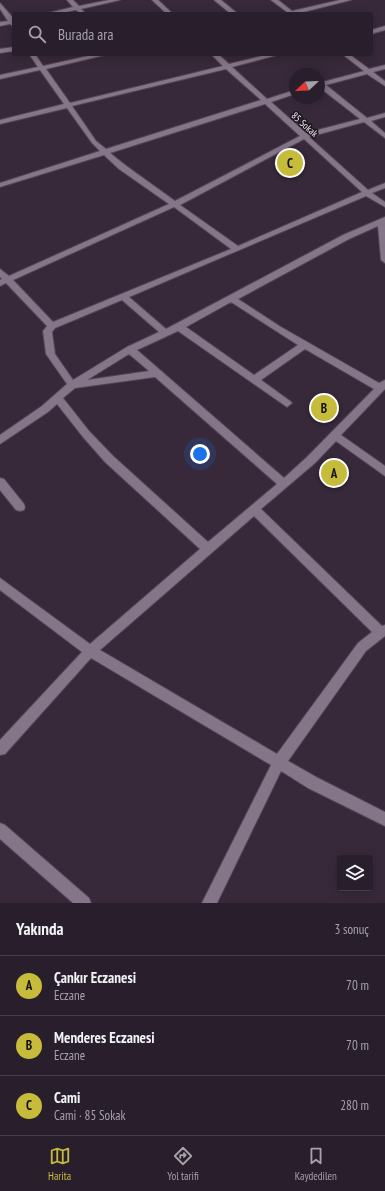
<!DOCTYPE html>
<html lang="tr">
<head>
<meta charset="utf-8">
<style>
  body { margin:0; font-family:"PT Sans Narrow",sans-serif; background:#352c38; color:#f1f3f6 }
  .controls { position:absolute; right:12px; bottom:12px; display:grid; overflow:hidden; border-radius:4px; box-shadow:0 2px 10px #0003 }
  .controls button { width:36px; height:36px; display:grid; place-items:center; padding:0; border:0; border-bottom:1px solid #453d48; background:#291f2c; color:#f1f3f6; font:20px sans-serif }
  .compass { position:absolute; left:289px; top:68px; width:36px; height:36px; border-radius:50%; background:#291f2c; box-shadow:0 2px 10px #0003; rotate:247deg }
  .you { position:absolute; left:200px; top:454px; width:14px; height:14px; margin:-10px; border:3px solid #fff; border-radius:50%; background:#1a73e8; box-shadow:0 0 0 6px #1a73e833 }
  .badge { display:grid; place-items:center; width:26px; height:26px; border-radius:50%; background:#c7bb3c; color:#111; font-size:13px; font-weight:700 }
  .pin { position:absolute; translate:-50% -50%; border:2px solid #fff; box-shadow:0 1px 4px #0006 }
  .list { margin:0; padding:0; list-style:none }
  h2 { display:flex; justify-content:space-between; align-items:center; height:52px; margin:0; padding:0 16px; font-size:17px }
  h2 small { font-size:13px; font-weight:400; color:#a5a2a9 }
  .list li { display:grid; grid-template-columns:26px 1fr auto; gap:12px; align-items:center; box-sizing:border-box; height:60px; padding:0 16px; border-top:1px solid #453d48 }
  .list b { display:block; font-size:15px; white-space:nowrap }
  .list p { margin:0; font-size:13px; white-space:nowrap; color:#a5a2a9 }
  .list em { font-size:13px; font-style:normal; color:#a5a2a9 }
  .icon { flex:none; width:22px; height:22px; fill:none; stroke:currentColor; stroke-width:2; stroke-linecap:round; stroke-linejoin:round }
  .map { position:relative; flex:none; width:385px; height:903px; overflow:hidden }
  .search { position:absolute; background:#291f2c; box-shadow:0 2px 10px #0003; left:12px; right:12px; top:12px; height:44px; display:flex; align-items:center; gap:10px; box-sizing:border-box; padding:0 14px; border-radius:4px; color:#a5a2a9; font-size:15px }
  .sheet { height:232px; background:#291f2c }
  nav { display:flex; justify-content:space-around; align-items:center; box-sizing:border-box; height:56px; border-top:1px solid #453d48; background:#291f2c; font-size:11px; color:#a5a2a9 }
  nav a { display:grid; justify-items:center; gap:2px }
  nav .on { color:#c7bb3c }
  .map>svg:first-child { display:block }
  .building { fill:#4d3e50 }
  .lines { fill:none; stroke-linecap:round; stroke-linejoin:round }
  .minor-casing { stroke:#524555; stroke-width:2 }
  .minor { fill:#847588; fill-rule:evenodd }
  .labels { text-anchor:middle; stroke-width:3; stroke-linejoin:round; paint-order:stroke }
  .far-street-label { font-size:10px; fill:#f9f0fb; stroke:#1b141c }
</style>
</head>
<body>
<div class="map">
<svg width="385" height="903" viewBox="0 0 385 903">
  <rect width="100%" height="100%" fill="#37293a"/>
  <path class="building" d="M 293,154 L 307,163 L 288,173 L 273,163 Z"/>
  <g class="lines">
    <g class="minor-casing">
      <g id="minor">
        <path d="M 67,0 L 73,0 L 79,6 L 109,0 L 120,0 L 81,9 L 84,12 L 81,14 L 76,10 L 56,14 L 44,14 L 73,7 Z"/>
        <path d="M 152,0 L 158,0 L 173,14 L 167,14 Z"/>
        <path d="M 214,0 L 221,0 L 238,14 L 231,14 Z"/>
        <path d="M 271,0 L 278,0 L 292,11 L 340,0 L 351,0 L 296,14 L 282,14 L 287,12 Z"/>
        <path d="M 0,3 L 14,19 L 14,27 L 10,24 L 0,26 L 0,22 L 8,21 L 0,9 Z"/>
        <path d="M 385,26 L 385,30 L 371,34 L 371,30 Z"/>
        <path d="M 14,47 L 14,51 L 0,53 L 0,49 Z"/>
        <path d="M 29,54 L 35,54 L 43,66 L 97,54 L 109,54 L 46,69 L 70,103 L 223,66 L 211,54 L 218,54 L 229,64 L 270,54 L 281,54 L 232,67 L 267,99 L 295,90 L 295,94 L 271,102 L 306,133 L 360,119 L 319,87 L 319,83 L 364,71 L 342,54 L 349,54 L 369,69 L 385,65 L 385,69 L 373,72 L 385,81 L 385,86 L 367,74 L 326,85 L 367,118 L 385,113 L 385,117 L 371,121 L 385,133 L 385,138 L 364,122 L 309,137 L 368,190 L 385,183 L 385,188 L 372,193 L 385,202 L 385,207 L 366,196 L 129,297 L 166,329 L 343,235 L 385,217 L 385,263 L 381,260 L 378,226 L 349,239 L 238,299 L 281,327 L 379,383 L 385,380 L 385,389 L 341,435 L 385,466 L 385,476 L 336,441 L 315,463 L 261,509 L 382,626 L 385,625 L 385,636 L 366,651 L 288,761 L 318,778 L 385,812 L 385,826 L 308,788 L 281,771 L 217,903 L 202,903 L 271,765 L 91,658 L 5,754 L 0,755 L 0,740 L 82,652 L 0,590 L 0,578 L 90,644 L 200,549 L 105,462 L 83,437 L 57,404 L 48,412 L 0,444 L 0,435 L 42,406 L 67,384 L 46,354 L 43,331 L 47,326 L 6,283 L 0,286 L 0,280 L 2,279 L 0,277 L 0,269 L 9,276 L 169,204 L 119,169 L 104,155 L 0,187 L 0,183 L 100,151 L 92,143 L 67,108 L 0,124 L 0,120 L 64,104 L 40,70 L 0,79 L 0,75 L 38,67 ZM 226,69 L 261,100 L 106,149 L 96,141 L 72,106 ZM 265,104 L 300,136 L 175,201 L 125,165 L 110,153 ZM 304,139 L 362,192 L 238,246 L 180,205 ZM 174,207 L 231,249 L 53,322 L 13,280 ZM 122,300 L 159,332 L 127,347 L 73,380 L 55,354 L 52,332 L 55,328 ZM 231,302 L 298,345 L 254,375 L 186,327 ZM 178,331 L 287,407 L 292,403 L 290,401 L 261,380 L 305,349 L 374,389 L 307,457 L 284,478 L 137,350 ZM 129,354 L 149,371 L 87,380 ZM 155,377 L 277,484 L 208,542 L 113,456 L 89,431 L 63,398 L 75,388 ZM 254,516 L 372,632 L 358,643 L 277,754 L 100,650 Z"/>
        <path d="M 0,478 L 4,479 L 24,504 L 25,507 L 24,510 L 20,511 L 16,510 L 0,490 Z"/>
        <path d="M 0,823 L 5,825 L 89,898 L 91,903 L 73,903 L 0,839 Z"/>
      </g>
    </g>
    <use href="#minor" class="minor"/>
  </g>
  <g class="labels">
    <g class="far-street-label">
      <text transform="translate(305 124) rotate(42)" y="4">85 Sokak</text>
    </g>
  </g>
</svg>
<div class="controls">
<button><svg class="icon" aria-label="layers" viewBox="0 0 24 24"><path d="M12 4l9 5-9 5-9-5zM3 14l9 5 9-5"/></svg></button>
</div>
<svg class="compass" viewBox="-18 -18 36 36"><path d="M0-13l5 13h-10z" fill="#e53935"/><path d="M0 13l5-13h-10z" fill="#a5a2a9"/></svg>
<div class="you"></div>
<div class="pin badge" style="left:334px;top:473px">A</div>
<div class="pin badge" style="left:324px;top:408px">B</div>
<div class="pin badge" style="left:290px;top:163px">C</div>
<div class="search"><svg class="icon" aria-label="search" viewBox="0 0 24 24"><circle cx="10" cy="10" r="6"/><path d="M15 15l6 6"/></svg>Burada ara</div>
</div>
<section class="sheet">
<h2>Yakında<small>3 sonuç</small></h2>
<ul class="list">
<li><span class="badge">A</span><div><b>Çankır Eczanesi</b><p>Eczane</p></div><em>70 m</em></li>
<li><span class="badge">B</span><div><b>Menderes Eczanesi</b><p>Eczane</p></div><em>70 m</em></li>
<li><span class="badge">C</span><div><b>Cami</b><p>Cami · 85 Sokak</p></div><em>280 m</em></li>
</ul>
</section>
<nav>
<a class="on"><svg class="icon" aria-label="map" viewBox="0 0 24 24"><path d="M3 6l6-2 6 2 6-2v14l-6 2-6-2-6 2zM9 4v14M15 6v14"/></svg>Harita</a>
<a><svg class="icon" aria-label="directions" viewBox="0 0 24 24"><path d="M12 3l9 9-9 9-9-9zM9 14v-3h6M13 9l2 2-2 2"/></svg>Yol tarifi</a>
<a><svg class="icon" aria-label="saved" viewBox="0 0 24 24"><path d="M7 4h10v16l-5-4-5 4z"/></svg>Kaydedilen</a>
</nav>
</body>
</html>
